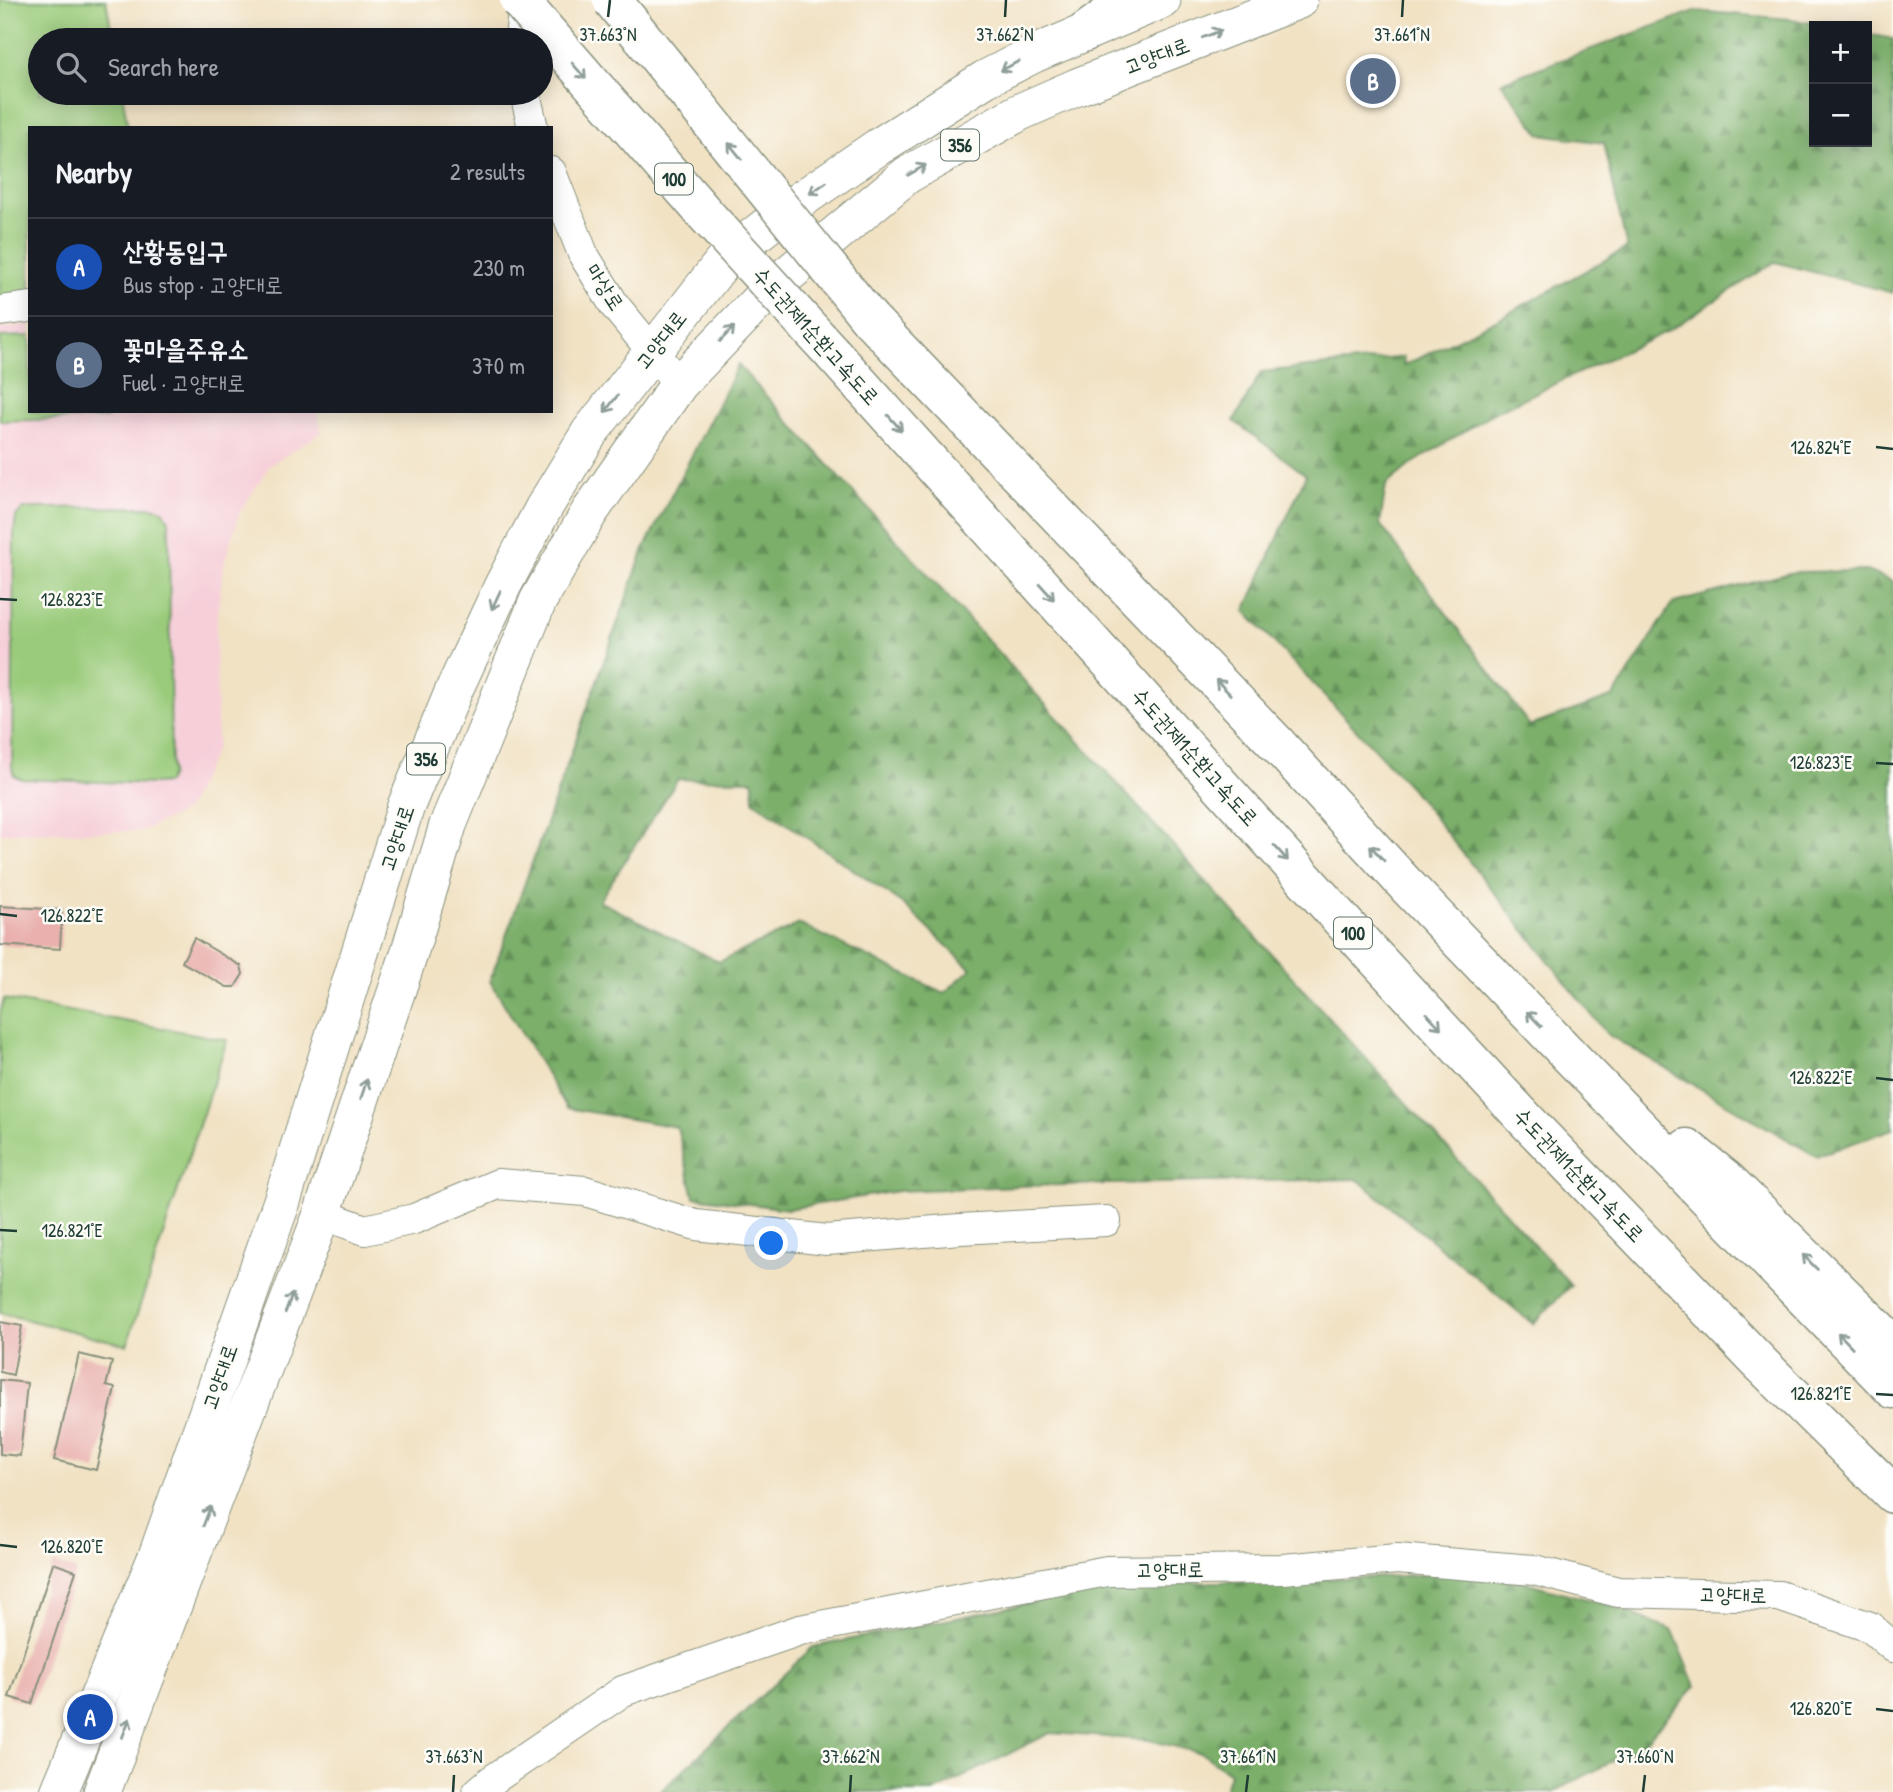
<!DOCTYPE html>
<html lang="en">
<head>
<meta charset="utf-8">
<style>
  body { margin:0; font-family:"Patrick Hand","Poor Story",sans-serif; background:#242831; color:#f1f3f6 }
  .controls { position:absolute; right:21px; top:21px; display:grid; overflow:hidden; border-radius:0px; box-shadow:0 4px 18px #0003 }
  .controls button { width:63px; height:63px; display:grid; place-items:center; padding:0; border:0; border-bottom:2px solid #363941; background:#171b24; color:#f1f3f6; font:35px sans-serif }
  .you { position:absolute; left:772px; top:1244px; width:24px; height:24px; margin:-18px; border:5px solid #fff; border-radius:50%; background:#1a73e8; box-shadow:0 0 0 10px #1a73e833 }
  .badge { display:grid; place-items:center; width:46px; height:46px; border-radius:50%; background:#7c3aed; color:#fff; font-size:23px; font-weight:700 }
  .pin { position:absolute; translate:-50% -50%; border:4px solid #fff; box-shadow:0 2px 7px #0006 }
  .list { margin:0; padding:0; list-style:none }
  h2 { display:flex; justify-content:space-between; align-items:center; height:91px; margin:0; padding:0 28px; font-size:30px }
  h2 small { font-size:23px; font-weight:400; color:#9ea1a6 }
  .list li { display:grid; grid-template-columns:46px 1fr auto; gap:21px; align-items:center; box-sizing:border-box; height:98px; padding:0 28px; border-top:2px solid #363941 }
  .list b { display:block; font-size:26px; white-space:nowrap }
  .list p { margin:0; font-size:23px; white-space:nowrap; color:#9ea1a6 }
  .list em { font-size:23px; font-style:normal; color:#9ea1a6 }
  .icon { flex:none; width:38px; height:38px; fill:none; stroke:currentColor; stroke-width:2; stroke-linecap:round; stroke-linejoin:round }
  .map { position:relative; flex:none; width:1893px; height:1792px; overflow:hidden }
  .search { position:absolute; background:#171b24; box-shadow:0 4px 18px #0003; left:28px; top:28px; width:525px; height:77px; display:flex; align-items:center; gap:18px; box-sizing:border-box; padding:0 24px; border-radius:38px; color:#9ea1a6; font-size:26px }
  .panel { position:absolute; background:#171b24; box-shadow:0 4px 18px #0003; left:28px; top:126px; width:525px; height:287px; border-radius:0px }
  .map>svg:first-child { display:block }
  .built { fill:#f6cfd9 }
  .forest { fill:url(#forest-firs); stroke:#4d764f; stroke-width:2; fill-rule:evenodd }
  .pitch { fill:#9acb7a; stroke:#5c8457; stroke-width:2 }
  .building { fill:#e9b0ad }
  .lines { fill:none; stroke-linecap:round; stroke-linejoin:round }
  .minor-casing { stroke:#88907c; stroke-width:32 }
  .major-casing { stroke:#88907c; stroke-width:39 }
  .highway-casing { stroke:#88907c; stroke-width:41 }
  .minor { stroke:#fff; stroke-width:30 }
  .major { stroke:#fff; stroke-width:37 }
  .highway { stroke:#fff; stroke-width:38 }
  .highway-bridge-casing { stroke:#88907c; stroke-width:41; stroke-linecap:butt }
  .highway-bridge { stroke:#fff; stroke-width:38 }
  .oneway { stroke:#8f9e9a }
  .ticks { fill:none; stroke:#1f3d34; stroke-width:2.5 }
  .labels { text-anchor:middle; stroke-width:5; stroke-linejoin:round; paint-order:stroke }
  .shield { fill:#fdfcf7; stroke:#62766e; stroke-width:2 }
  .shield-label { font-size:19px; font-weight:bold; fill:#1f3d34 }
  .street-label { font-size:21px; fill:#1f3d34; stroke:#fdfcf7 }
  .ticks-label { font-size:18px; text-anchor:middle; fill:#1f3d34; stroke:#fdfcf7; stroke-width:5; stroke-linejoin:round; paint-order:stroke }
</style>
</head>
<body>
<div class="map">
<svg width="1893" height="1792" viewBox="0 0 1893 1792">
  <defs>
    <pattern id="forest-firs" width="22" height="20" patternUnits="userSpaceOnUse" patternTransform="scale(1.75)"><rect width="22" height="20" fill="#7baf6a"/><path d="M5 1l3.5 6h-7zM16 11l3.5 6h-7z" fill="#649058"/></pattern>
  </defs>
  <rect width="100%" height="100%" fill="#fdfcf7"/>
  <filter id="ink" filterUnits="userSpaceOnUse"><feTurbulence type="fractalNoise" baseFrequency=".0143" numOctaves="2"/><feDisplacementMap in="SourceGraphic" scale="14" xChannelSelector="R" yChannelSelector="G"/><feConvolveMatrix kernelMatrix="1 2 1 2 8 2 1 2 1" color-interpolation-filters="sRGB"/></filter>
  <filter id="wash" filterUnits="userSpaceOnUse"><feTurbulence type="fractalNoise" baseFrequency=".00686" numOctaves="4" result="noise"/><feDisplacementMap in="SourceGraphic" scale="28" xChannelSelector="R" yChannelSelector="G"/><feGaussianBlur stdDeviation="1.57" result="paint"/><feColorMatrix in="noise" values="0 0 0 0 0 0 0 0 0 0 0 0 0 0 0 0 0 1.4 0 .05"/><feComposite in="paint" operator="in"/></filter>
  <g filter="url(#wash)">
    <rect width="100%" height="100%" fill="#f1e2c4"/>
    <path class="built" d="M 30,324 L 30,411 L 317,411 L 322,432 L 270,465 L 239,514 L 223,567 L 216,627 L 217,746 L 186,811 L 142,831 L 0,833 L 0,328 Z"/>
    <g class="forest">
      <path d="M 1695,11 L 1790,19 L 1827,26 L 1814,26 L 1814,142 L 1867,142 L 1867,34 L 1893,39 L 1893,293 L 1775,262 L 1668,331 L 1497,411 L 1410,465 L 1386,485 L 1380,524 L 1530,726 L 1614,696 L 1673,603 L 1794,572 L 1866,571 L 1893,581 L 1893,1129 L 1816,1156 L 1607,1034 L 1409,786 L 1245,611 L 1306,475 L 1234,421 L 1261,372 L 1404,357 L 1403,366 L 1498,319 L 1627,248 L 1604,143 L 1540,134 L 1501,82 Z"/>
      <path d="M 738,365 L 1571,1285 L 1533,1324 L 1357,1179 L 1019,1186 L 898,1191 L 788,1209 L 694,1197 L 677,1127 L 567,1108 L 490,981 L 644,549 ZM 678,779 L 753,780 L 754,801 L 903,904 L 971,969 L 944,993 L 799,924 L 719,962 L 599,901 Z"/>
      <path d="M 1484,1571 L 1616,1607 L 1673,1631 L 1696,1686 L 1639,1748 L 1553,1792 L 1224,1792 L 1230,1773 L 1201,1753 L 1149,1740 L 1050,1733 L 933,1792 L 660,1792 L 813,1647 L 1118,1585 L 1384,1577 Z"/>
    </g>
    <g class="pitch">
      <path d="M 0,0 L 106,0 L 113,40 L 40,40 L 40,93 L 122,93 L 128,128 L 30,128 L 30,294 L 0,298 Z"/>
      <path d="M 30,336 L 30,411 L 107,411 L 107,418 L 0,421 L 0,337 Z"/>
      <path d="M 152,507 L 163,510 L 169,521 L 171,775 L 167,783 L 154,784 L 21,779 L 14,775 L 12,768 L 14,532 L 16,516 L 24,509 L 36,508 Z"/>
      <path d="M 4,999 L 227,1040 L 127,1345 L 0,1313 L 0,1013 Z"/>
    </g>
    <g id="blocks">
      <g class="building">
        <path d="M 0,906 L 62,910 L 60,949 L 0,945 Z"/>
        <path d="M 194,938 L 241,966 L 243,974 L 235,987 L 227,987 L 182,962 Z"/>
        <path d="M 0,1322 L 22,1326 L 13,1375 L 0,1372 Z"/>
        <path d="M 79,1354 L 112,1362 L 106,1386 L 115,1388 L 96,1470 L 54,1460 Z"/>
        <path d="M 0,1380 L 27,1383 L 20,1456 L 0,1454 Z"/>
        <path d="M 53,1563 L 76,1571 L 32,1704 L 9,1697 Z"/>
      </g>
    </g>
  </g>
  <g filter="url(#ink)">
    <use href="#blocks" fill-opacity="0" stroke="#88907c" stroke-width="2"/>
    <g class="lines">
      <g class="minor-casing">
        <g id="minor">
          <path d="M 520,40 L 523,9 L 528,0"/>
          <path d="M 525,93 L 533,128"/>
          <path d="M 551,172 L 583,254 L 615,306 L 679,384"/>
          <path d="M 0,311 L 30,307"/>
          <path d="M 322,1214 L 365,1230 L 414,1219 L 498,1184 L 585,1191 L 696,1225 L 827,1240 L 960,1229 L 1106,1221"/>
          <path d="M 478,1792 L 491,1781 L 623,1691 L 800,1630 L 1107,1571 L 1283,1569 L 1397,1559 L 1534,1570 L 1618,1592 L 1779,1596 L 1870,1627 L 1893,1647"/>
        </g>
      </g>
      <g class="major-casing">
        <g id="major">
          <path d="M 59,1792 L 157,1556 L 282,1201 L 406,806 L 454,690 L 503,585 L 543,509 L 590,432 L 726,258 L 793,205 L 878,147 L 985,79 L 1034,54 L 1162,0"/>
          <path d="M 102,1792 L 322,1214 L 409,954 L 448,825 L 538,601 L 589,513 L 679,384 L 769,290 L 907,175 L 1020,112 L 1077,87 L 1299,0"/>
        </g>
      </g>
      <g class="highway-casing">
        <g id="highway">
          <path d="M 1085,32 L 1129,0"/>
          <path d="M 870,319 L 1278,745 L 1406,885 L 1567,1053 L 1893,1389"/>
          <path d="M 833,354 L 1371,953 L 1526,1120 L 1759,1362 L 1893,1494"/>
          <path d="M 1687,1148 L 1728,1181 L 1893,1344"/>
        </g>
      </g>
      <use href="#minor" class="minor"/>
      <use href="#major" class="major"/>
      <use href="#highway" class="highway"/>
      <g class="highway-bridge-casing">
        <g id="highway-bridge">
          <path d="M 519,0 L 706,215 L 833,354"/>
          <path d="M 612,0 L 870,319"/>
        </g>
      </g>
      <use href="#highway-bridge" class="highway-bridge"/>
    </g>
    <defs><path id="oneway-shaft" d="M-6 0H5M1.5-3L5.5 0L1.5 3" fill="none" stroke-width="1.6" stroke-linecap="round" stroke-linejoin="round" transform="scale(1.75)"/></defs>
    <g class="oneway">
      <use href="#oneway-shaft" transform="translate(1212 34) rotate(-21)"/>
      <use href="#oneway-shaft" transform="translate(1010 66) rotate(152)"/>
      <use href="#oneway-shaft" transform="translate(579 71) rotate(49)"/>
      <use href="#oneway-shaft" transform="translate(735 151) rotate(-129)"/>
      <use href="#oneway-shaft" transform="translate(917 170) rotate(-30)"/>
      <use href="#oneway-shaft" transform="translate(818 188) rotate(146)"/>
      <use href="#oneway-shaft" transform="translate(727 334) rotate(-46)"/>
      <use href="#oneway-shaft" transform="translate(611 404) rotate(128)"/>
      <use href="#oneway-shaft" transform="translate(895 423) rotate(48)"/>
      <use href="#oneway-shaft" transform="translate(1047 592) rotate(48)"/>
      <use href="#oneway-shaft" transform="translate(496 600) rotate(115)"/>
      <use href="#oneway-shaft" transform="translate(1223 687) rotate(-134)"/>
      <use href="#oneway-shaft" transform="translate(1281 853) rotate(48)"/>
      <use href="#oneway-shaft" transform="translate(1377 853) rotate(-132)"/>
      <use href="#oneway-shaft" transform="translate(1534 1019) rotate(-134)"/>
      <use href="#oneway-shaft" transform="translate(1434 1021) rotate(47)"/>
      <use href="#oneway-shaft" transform="translate(364 1089) rotate(-72)"/>
      <use href="#oneway-shaft" transform="translate(1810 1262) rotate(-135)"/>
      <use href="#oneway-shaft" transform="translate(289 1303) rotate(-69)"/>
      <use href="#oneway-shaft" transform="translate(1845 1340) rotate(-134)"/>
      <use href="#oneway-shaft" transform="translate(207 1516) rotate(-69)"/>
      <use href="#oneway-shaft" transform="translate(126 1728) rotate(-69)"/>
    </g>
  </g>
  <path class="ticks" d="M 608,17 L 610,0M 1005,17 L 1006,0M 1402,17 L 1403,0M 1876,447 L 1893,449M 0,599 L 17,600M 1876,763 L 1893,764M 0,914 L 17,916M 1876,1078 L 1893,1080M 0,1230 L 17,1231M 1876,1394 L 1893,1395M 0,1545 L 17,1547M 1876,1709 L 1893,1711M 453,1792 L 454,1775M 850,1792 L 851,1775M 1246,1792 L 1248,1775M 1643,1792 L 1645,1775"/>
  <g class="labels">
    <g class="shield">
      <rect x="941" y="129.5" width="38" height="31" rx="5"/>
      <rect x="655" y="163.5" width="38" height="31" rx="5"/>
      <rect x="407" y="743.5" width="38" height="31" rx="5"/>
      <rect x="1334" y="917.5" width="38" height="31" rx="5"/>
    </g>
    <g class="shield-label">
      <text x="960" y="152">356</text>
      <text x="674" y="186">100</text>
      <text x="426" y="766">356</text>
      <text x="1353" y="940">100</text>
    </g>
    <g class="street-label">
      <text transform="translate(1157 56) rotate(-21)" y="7">고양대로</text>
      <text transform="translate(605 287) rotate(57)" y="7">마상로</text>
      <text transform="translate(816 336) rotate(48)" y="7">수도권제1순환고속도로</text>
      <text transform="translate(661 340) rotate(-52)" y="7">고양대로</text>
      <text transform="translate(1195 757) rotate(48)" y="7">수도권제1순환고속도로</text>
      <text transform="translate(397 838) rotate(-72)" y="7">고양대로</text>
      <text transform="translate(1579 1175) rotate(46)" y="7">수도권제1순환고속도로</text>
      <text transform="translate(220 1377) rotate(-71)" y="7">고양대로</text>
      <text transform="translate(1170 1570) rotate(-1)" y="7">고양대로</text>
      <text transform="translate(1733 1595) rotate(1)" y="7">고양대로</text>
    </g>
  </g>
  <g class="ticks-label">
    <text x="608" y="41">37.663°N</text>
    <text x="1005" y="41">37.662°N</text>
    <text x="1402" y="41">37.661°N</text>
    <text x="1821" y="454">126.824°E</text>
    <text x="72" y="606">126.823°E</text>
    <text x="1821" y="769">126.823°E</text>
    <text x="72" y="922">126.822°E</text>
    <text x="1821" y="1084">126.822°E</text>
    <text x="72" y="1237">126.821°E</text>
    <text x="1821" y="1400">126.821°E</text>
    <text x="72" y="1553">126.820°E</text>
    <text x="1821" y="1715">126.820°E</text>
    <text x="454" y="1763">37.663°N</text>
    <text x="851" y="1763">37.662°N</text>
    <text x="1248" y="1763">37.661°N</text>
    <text x="1645" y="1763">37.660°N</text>
  </g>
</svg>
<div class="controls">
<button>+</button>
<button>−</button>
</div>
<div class="you"></div>
<div class="pin badge" style="left:90px;top:1717px;background:#1a4fb4">A</div>
<div class="pin badge" style="left:1373px;top:81px;background:#5c6f8a">B</div>
<div class="search"><svg class="icon" aria-label="search" viewBox="0 0 24 24"><circle cx="10" cy="10" r="6"/><path d="M15 15l6 6"/></svg>Search here</div>
<section class="panel">
<h2>Nearby<small>2 results</small></h2>
<ul class="list">
<li><span class="badge" style="background:#1a4fb4">A</span><div><b>산황동입구</b><p>Bus stop · 고양대로</p></div><em>230 m</em></li>
<li><span class="badge" style="background:#5c6f8a">B</span><div><b>꽃마을주유소</b><p>Fuel · 고양대로</p></div><em>370 m</em></li>
</ul>
</section>
</div>
</body>
</html>
